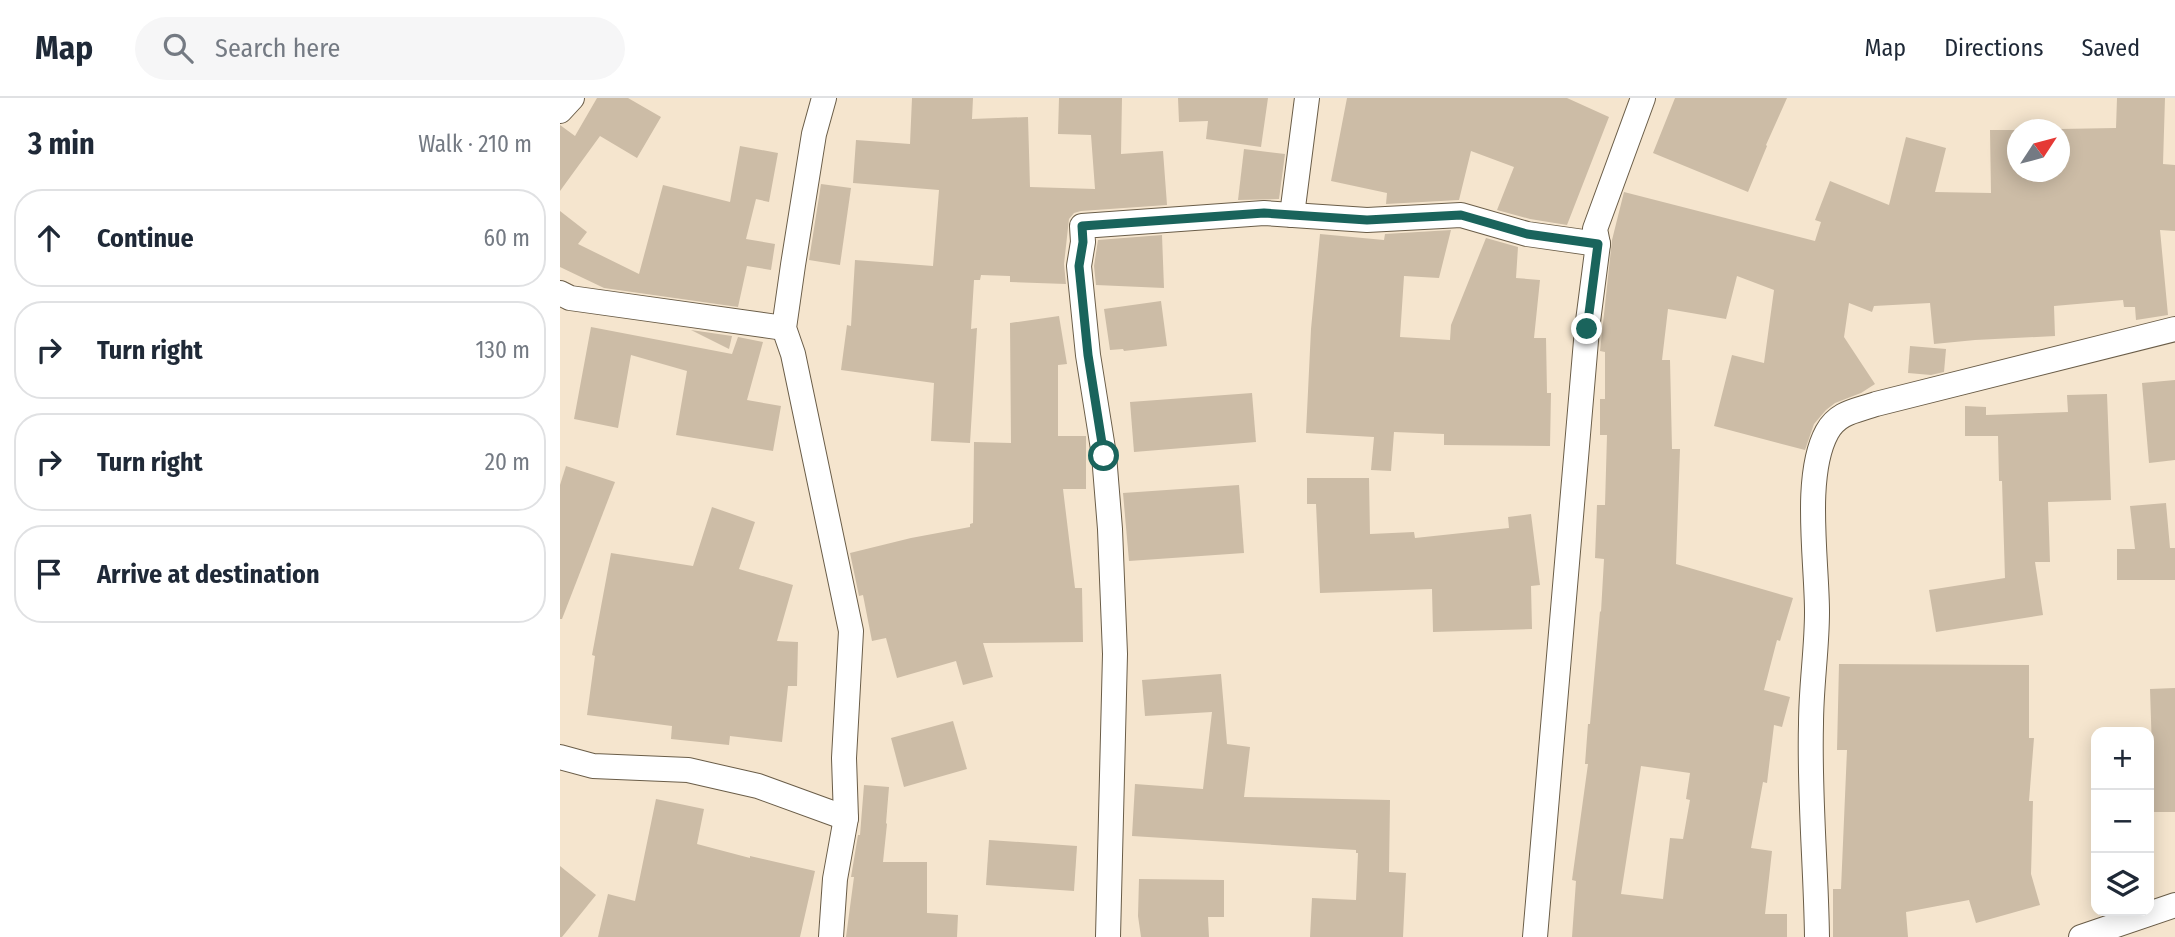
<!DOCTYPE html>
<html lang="en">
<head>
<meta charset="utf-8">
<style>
  body { margin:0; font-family:"Fira Sans Condensed",sans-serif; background:#f6f6f7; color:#1f2937 }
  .controls { position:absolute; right:21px; bottom:21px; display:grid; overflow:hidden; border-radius:14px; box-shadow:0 4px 18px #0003 }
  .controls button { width:63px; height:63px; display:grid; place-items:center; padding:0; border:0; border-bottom:2px solid #e0e1e3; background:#fff; color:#1f2937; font:35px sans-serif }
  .compass { position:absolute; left:1447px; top:21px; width:63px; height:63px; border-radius:50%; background:#fff; box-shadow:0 4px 18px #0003; rotate:54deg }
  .stop { position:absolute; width:21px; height:21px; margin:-16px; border:5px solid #1a645c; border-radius:50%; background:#fff }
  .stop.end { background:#1a645c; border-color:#fff; box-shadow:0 2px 7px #0008 }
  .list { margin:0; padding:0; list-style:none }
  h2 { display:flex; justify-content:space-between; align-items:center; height:91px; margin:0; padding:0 28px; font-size:30px }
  h2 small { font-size:23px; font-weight:400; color:#747a83 }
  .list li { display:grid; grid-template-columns:46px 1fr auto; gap:21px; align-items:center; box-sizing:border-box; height:98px; margin:0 14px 14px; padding:0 14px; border:2px solid #e0e1e3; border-radius:28px }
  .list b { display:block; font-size:26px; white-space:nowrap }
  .list em { font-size:23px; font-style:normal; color:#747a83 }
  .icon { flex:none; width:38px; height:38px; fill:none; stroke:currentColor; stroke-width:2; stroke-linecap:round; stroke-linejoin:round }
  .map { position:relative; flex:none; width:1615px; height:839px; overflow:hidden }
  header { display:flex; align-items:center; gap:42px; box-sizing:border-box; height:98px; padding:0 35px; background:#fff; border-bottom:2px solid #e0e1e3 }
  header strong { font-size:33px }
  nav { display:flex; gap:38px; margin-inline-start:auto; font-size:24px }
  .search { width:490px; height:63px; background:#f6f6f7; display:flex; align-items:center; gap:18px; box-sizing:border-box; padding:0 24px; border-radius:38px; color:#747a83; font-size:26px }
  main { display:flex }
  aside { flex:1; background:#fff }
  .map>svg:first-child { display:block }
  .building { fill:#ccbca6; fill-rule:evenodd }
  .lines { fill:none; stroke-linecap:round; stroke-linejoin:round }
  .minor-casing { stroke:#6a5d48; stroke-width:26 }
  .minor { stroke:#fff; stroke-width:24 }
  .route { stroke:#1a645c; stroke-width:9 }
</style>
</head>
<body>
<header>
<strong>Map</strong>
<div class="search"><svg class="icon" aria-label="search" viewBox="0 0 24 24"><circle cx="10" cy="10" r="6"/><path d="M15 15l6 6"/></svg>Search here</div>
<nav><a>Map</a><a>Directions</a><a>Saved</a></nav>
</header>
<main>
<aside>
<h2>3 min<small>Walk · 210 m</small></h2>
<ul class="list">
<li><svg class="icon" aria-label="ahead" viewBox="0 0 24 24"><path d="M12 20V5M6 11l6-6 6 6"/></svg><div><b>Continue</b></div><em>60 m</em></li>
<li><svg class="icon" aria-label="right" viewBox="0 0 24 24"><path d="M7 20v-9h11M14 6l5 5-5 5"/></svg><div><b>Turn right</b></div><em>130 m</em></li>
<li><svg class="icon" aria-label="right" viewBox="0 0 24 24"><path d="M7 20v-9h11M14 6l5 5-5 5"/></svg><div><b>Turn right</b></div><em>20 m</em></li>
<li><svg class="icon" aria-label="arrive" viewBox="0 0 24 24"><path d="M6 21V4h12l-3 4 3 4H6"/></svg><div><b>Arrive at destination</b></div></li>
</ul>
</aside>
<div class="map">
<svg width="1615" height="839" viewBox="0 0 1615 839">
  <rect width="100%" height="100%" fill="#f5e5ce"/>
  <g class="building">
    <path d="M 37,0 L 68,0 L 101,19 L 77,60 L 40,38 L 0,93 L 0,27 L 15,38 Z"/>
    <path d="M 352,0 L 413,0 L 412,21 L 468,19 L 470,89 L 535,91 L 531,37 L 498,36 L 499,0 L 562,0 L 561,56 L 603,53 L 607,107 L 521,113 L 514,115 L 509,121 L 504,166 L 506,186 L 450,184 L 450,178 L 421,177 L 420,182 L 414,182 L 411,231 L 417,230 L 410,345 L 371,343 L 374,285 L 281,272 L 287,227 L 291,228 L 295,162 L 373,168 L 379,92 L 293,85 L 296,42 L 350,46 Z"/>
    <path d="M 618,0 L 708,0 L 701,49 L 646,41 L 648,23 L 619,24 Z"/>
    <path d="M 787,0 L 1007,0 L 1049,19 L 1007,127 L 970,121 L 937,112 L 954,69 L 911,53 L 899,102 L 826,106 L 827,95 L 771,83 Z"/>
    <path d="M 1115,0 L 1227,0 L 1206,47 L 1207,48 L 1188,94 L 1093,55 Z"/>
    <path d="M 1557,0 L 1605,0 L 1603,66 L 1615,67 L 1615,133 L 1600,132 L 1608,217 L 1576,222 L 1575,209 L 1564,209 L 1563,202 L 1494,208 L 1495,238 L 1415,242 L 1374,246 L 1370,205 L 1314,208 L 1312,214 L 1289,205 L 1284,239 L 1315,286 L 1301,295 L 1275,305 L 1266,312 L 1254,326 L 1245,352 L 1154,328 L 1172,257 L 1204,265 L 1214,192 L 1177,178 L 1166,221 L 1108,211 L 1102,262 L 1110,262 L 1112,351 L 1120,351 L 1116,466 L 1233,500 L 1220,543 L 1217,542 L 1204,592 L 1230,599 L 1222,629 L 1214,627 L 1207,685 L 1203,684 L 1191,750 L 1212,753 L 1205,816 L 1227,816 L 1227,839 L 1012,839 L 1016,783 L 1012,782 L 1028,666 L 1025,666 L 1028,626 L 1030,626 L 1040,513 L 1041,514 L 1044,461 L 1035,460 L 1037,407 L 1045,407 L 1047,337 L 1040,337 L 1040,301 L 1045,301 L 1045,254 L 1040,253 L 1052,142 L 1064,94 L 1255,143 L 1261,124 L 1255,122 L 1270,83 L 1329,107 L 1346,39 L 1386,50 L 1375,94 L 1431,95 L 1430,32 L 1458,32 L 1458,74 L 1500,74 L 1500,31 L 1556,30 ZM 1081,668 L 1130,675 L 1126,701 L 1130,702 L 1123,741 L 1110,740 L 1103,801 L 1061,796 Z"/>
    <path d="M 180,48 L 218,55 L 209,104 L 196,101 L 186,141 L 215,146 L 211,172 L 187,168 L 178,209 L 44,190 L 0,169 L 0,113 L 27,134 L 18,146 L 79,176 L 103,87 L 170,104 Z"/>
    <path d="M 684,51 L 725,56 L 719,101 L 678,102 Z"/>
    <path d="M 261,86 L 291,90 L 280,167 L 249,162 Z"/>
    <path d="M 891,132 L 879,180 L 844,178 L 840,239 L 890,242 L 891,227 L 926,140 L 958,149 L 956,180 L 980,182 L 974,240 L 986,240 L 987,295 L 991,295 L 990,348 L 884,347 L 884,336 L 834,334 L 831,373 L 811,372 L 814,339 L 746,335 L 751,231 L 760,136 L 824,142 L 825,136 Z"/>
    <path d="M 602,137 L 604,190 L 536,187 L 534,168 L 538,142 Z"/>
    <path d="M 601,203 L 607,248 L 564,253 L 563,251 L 550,252 L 544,211 Z"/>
    <path d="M 499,218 L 507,266 L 498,267 L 498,338 L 526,338 L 526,391 L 503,391 L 515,490 L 522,490 L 523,544 L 423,545 L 433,579 L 403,587 L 396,563 L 337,580 L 326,540 L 312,543 L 303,497 L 299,498 L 290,455 L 351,440 L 410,429 L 410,426 L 413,425 L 414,344 L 451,345 L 450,225 Z"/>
    <path d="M 31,229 L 172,256 L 178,239 L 203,244 L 187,302 L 221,308 L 213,353 L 116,337 L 127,273 L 71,257 L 58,330 L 14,321 Z"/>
    <path d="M 131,232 L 172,238 L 169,251 Z"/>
    <path d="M 1350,248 L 1386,251 L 1384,274 L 1371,277 L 1348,275 Z"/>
    <path d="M 1615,282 L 1615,362 L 1589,365 L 1582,285 Z"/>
    <path d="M 692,295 L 696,344 L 574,354 L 570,304 Z"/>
    <path d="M 1547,296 L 1551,402 L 1488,404 L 1490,464 L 1475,464 L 1483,517 L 1376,534 L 1369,492 L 1445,480 L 1442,383 L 1439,383 L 1438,338 L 1405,338 L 1405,308 L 1426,309 L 1426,317 L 1508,314 L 1507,297 Z"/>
    <path d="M 6,368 L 55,384 L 2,521 L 0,521 L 0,387 Z"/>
    <path d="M 747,380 L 809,380 L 810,436 L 854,434 L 855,440 L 949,430 L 948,419 L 971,416 L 980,487 L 971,488 L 972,531 L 873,534 L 872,491 L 760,495 L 756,406 L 747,406 Z"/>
    <path d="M 679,387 L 684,455 L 569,463 L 563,395 Z"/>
    <path d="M 1606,405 L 1610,450 L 1615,450 L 1615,482 L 1557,482 L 1557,451 L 1575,451 L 1570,408 Z"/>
    <path d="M 152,409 L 195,424 L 179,471 L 233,487 L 217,543 L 238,544 L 237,588 L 228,588 L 222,644 L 170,638 L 169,647 L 111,641 L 112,628 L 27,617 L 35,558 L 32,557 L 51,455 L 133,468 Z"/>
    <path d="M 1279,566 L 1469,567 L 1469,640 L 1474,640 L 1469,703 L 1473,703 L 1471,776 L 1480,807 L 1416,825 L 1409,802 L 1346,814 L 1348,839 L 1273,839 L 1273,791 L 1281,791 L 1287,652 L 1277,652 Z"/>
    <path d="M 661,576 L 667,646 L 690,649 L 684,699 L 830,702 L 829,774 L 846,775 L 843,839 L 750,839 L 752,800 L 796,802 L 798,755 L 796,755 L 796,752 L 572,738 L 575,686 L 643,691 L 652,614 L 585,618 L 582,582 Z"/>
    <path d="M 1615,590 L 1615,714 L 1589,714 L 1589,653 L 1592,653 L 1590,591 Z"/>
    <path d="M 393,623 L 407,671 L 344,689 L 331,640 Z"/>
    <path d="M 304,687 L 329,689 L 326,725 L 327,726 L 323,764 L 367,764 L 367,815 L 398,817 L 397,839 L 286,839 L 294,779 L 291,779 L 298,737 L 300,737 Z"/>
    <path d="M 96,701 L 144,711 L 137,746 L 190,760 L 190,758 L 255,773 L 240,839 L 38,839 L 48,796 L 75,803 Z"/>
    <path d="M 429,742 L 517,748 L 514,793 L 426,787 Z"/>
    <path d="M 0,768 L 36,797 L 2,839 L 0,839 Z"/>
    <path d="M 579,781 L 664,782 L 664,819 L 648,819 L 649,839 L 581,839 L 578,818 Z"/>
  </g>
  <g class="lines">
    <g class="minor-casing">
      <g id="minor">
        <path d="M 264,0 L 254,36 L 233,167 L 224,230 L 233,256 L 291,533 L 284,660 L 286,720 L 275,781 L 271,839"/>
        <path d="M 0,13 L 12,0"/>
        <path d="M 732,117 L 747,0"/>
        <path d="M 0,195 L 10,200 L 224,230"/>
        <path d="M 0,659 L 33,668 L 128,672 L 198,688 L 286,720"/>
        <path d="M 548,839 L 555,556 L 550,431 L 544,357 L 528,257 L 519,168 L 523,144 L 522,128 L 704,115 L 807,122 L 901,117 L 967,136 L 1038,146"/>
        <path d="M 975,839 L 1027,231 L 1038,146 L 1035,131 L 1083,0"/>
        <path d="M 1257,839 C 1256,768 1249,697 1251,626 C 1251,588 1257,551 1257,514 C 1257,463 1243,378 1267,334 C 1278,314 1296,313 1316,306 L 1615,231"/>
        <path d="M 1521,839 L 1615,807"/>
      </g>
    </g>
    <use href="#minor" class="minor"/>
  </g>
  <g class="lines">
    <path class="route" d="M 544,358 L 528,257 L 519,168 L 523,144 L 522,128 L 704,115 L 807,122 L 901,117 L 967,136 L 1038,146 L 1027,231"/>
  </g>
</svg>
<div class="controls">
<button>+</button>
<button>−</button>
<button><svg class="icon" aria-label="layers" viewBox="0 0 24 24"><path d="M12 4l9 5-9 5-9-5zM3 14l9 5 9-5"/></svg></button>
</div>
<svg class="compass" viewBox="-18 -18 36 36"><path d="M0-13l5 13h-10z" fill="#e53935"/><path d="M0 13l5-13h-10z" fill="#747a83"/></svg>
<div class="stop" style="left:544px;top:358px"></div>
<div class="stop end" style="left:1027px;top:231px"></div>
</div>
</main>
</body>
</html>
